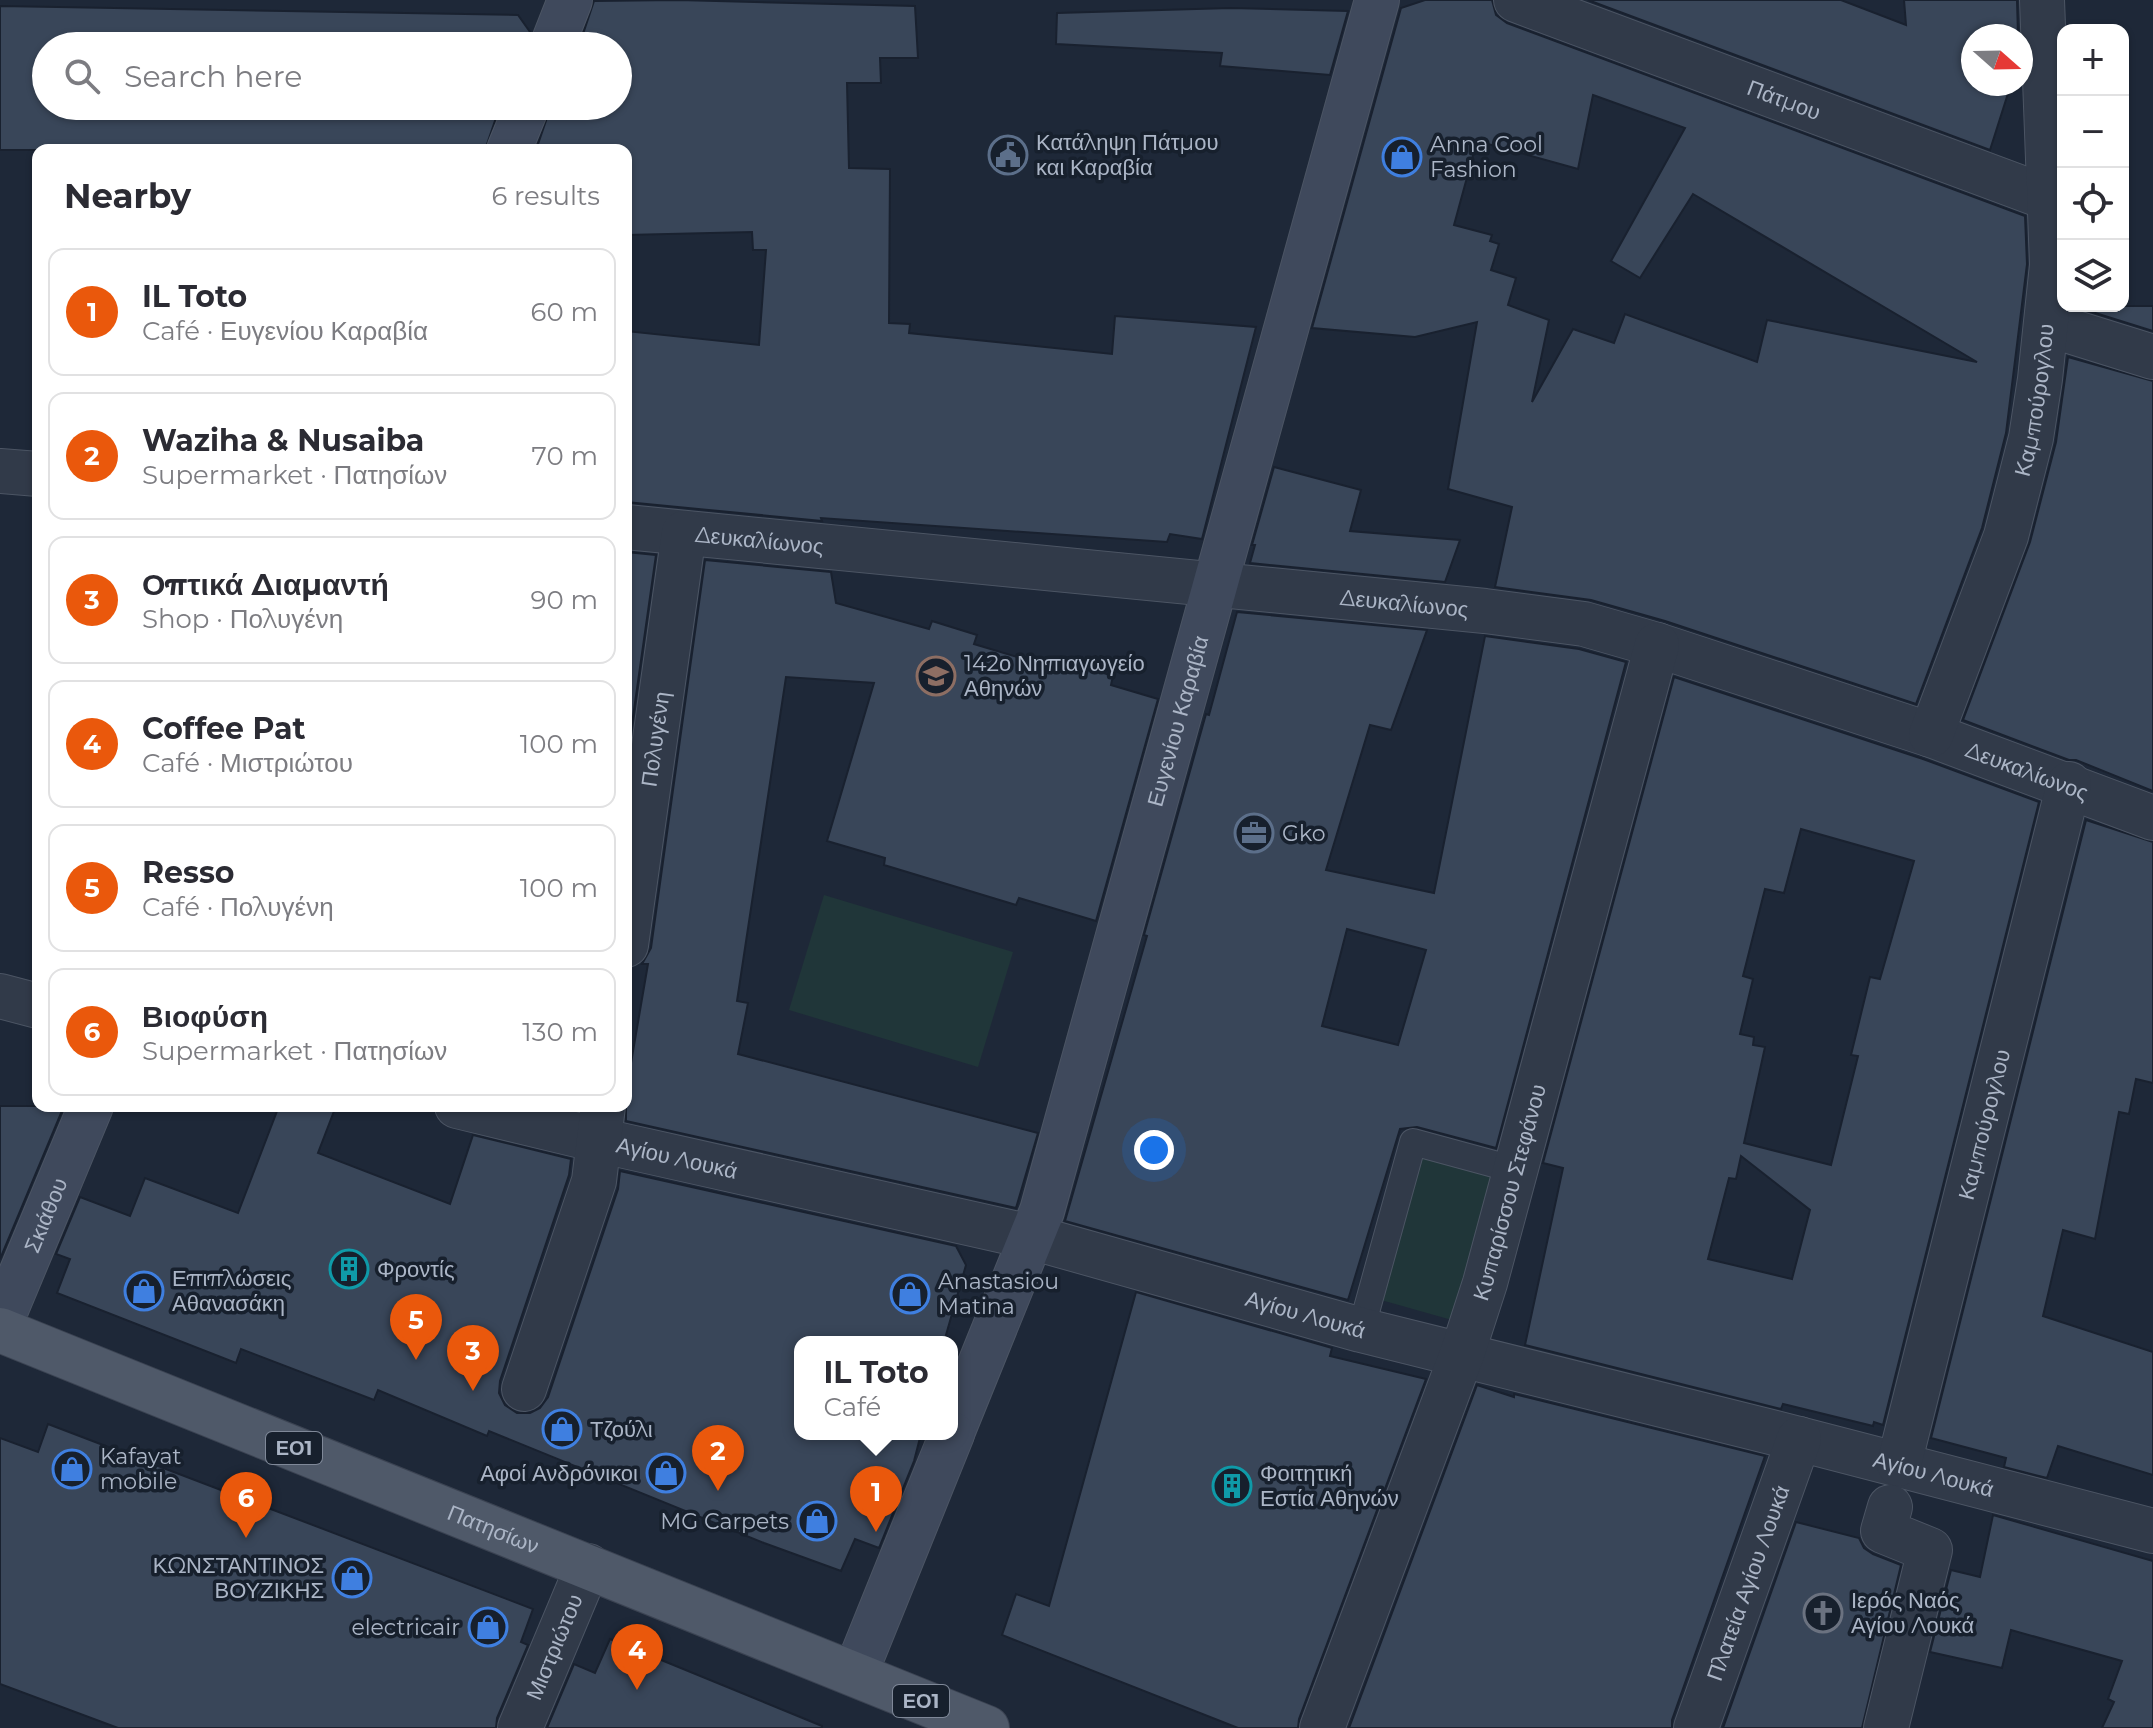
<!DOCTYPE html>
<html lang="en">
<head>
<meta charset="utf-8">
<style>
  body { margin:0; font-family:Montserrat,sans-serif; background:#f7f7f7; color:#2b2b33 }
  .controls { position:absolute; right:24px; top:24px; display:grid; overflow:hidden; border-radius:16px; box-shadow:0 2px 6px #0004 }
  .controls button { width:72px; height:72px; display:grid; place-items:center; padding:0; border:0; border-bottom:2px solid #e1e1e2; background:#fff; color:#2b2b33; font:40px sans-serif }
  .compass { position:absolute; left:1961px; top:24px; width:72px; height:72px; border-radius:50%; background:#fff; box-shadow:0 2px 6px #0004; rotate:110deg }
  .you { position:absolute; left:1154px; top:1150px; width:28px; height:28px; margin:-20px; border:6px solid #fff; border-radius:50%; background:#1a73e8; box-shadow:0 0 0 12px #1a73e833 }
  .badge { display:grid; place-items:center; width:52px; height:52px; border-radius:50%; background:#ea580c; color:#fff; font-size:26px; font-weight:700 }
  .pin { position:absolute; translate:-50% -66px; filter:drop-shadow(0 2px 4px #0008) }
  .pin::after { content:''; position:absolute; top:42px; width:28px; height:24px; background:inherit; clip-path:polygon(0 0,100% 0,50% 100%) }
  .popup { position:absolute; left:794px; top:1336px; width:164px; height:104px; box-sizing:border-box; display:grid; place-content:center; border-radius:16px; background:#fff; filter:drop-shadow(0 2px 6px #0005); font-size:26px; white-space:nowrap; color:#7c7c81 }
  .popup b { font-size:30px; color:#2b2b33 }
  .popup::after { content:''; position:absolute; left:50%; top:100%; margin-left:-16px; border:16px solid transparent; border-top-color:#fff }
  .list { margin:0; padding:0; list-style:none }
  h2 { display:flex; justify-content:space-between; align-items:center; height:104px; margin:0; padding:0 32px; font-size:34px }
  h2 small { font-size:26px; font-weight:400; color:#7c7c81 }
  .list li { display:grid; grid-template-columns:52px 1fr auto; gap:24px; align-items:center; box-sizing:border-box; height:128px; margin:0 16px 16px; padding:0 16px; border:2px solid #e1e1e2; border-radius:16px }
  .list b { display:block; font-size:30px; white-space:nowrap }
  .list p { margin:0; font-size:26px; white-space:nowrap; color:#7c7c81 }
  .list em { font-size:26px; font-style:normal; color:#7c7c81 }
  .icon { flex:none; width:44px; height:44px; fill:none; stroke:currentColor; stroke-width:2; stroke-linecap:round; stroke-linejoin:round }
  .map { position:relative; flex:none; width:2153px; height:1728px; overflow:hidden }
  .search { position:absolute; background:#fff; box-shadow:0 2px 6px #0004; left:32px; top:32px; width:600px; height:88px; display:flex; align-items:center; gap:20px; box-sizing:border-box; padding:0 28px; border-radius:44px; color:#7c7c81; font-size:30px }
  .panel { position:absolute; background:#fff; box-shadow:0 2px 6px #0004; left:32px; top:144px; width:600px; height:968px; border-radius:16px }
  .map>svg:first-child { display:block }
  .green { fill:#203639 }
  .building { fill:#394659; stroke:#19212f; stroke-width:2; fill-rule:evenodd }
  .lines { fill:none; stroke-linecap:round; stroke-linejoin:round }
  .lane-casing { stroke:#4c5564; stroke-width:28 }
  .street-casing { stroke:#4c5564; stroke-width:46 }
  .secondary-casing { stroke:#4c5564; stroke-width:46 }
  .primary-casing { stroke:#3b4352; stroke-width:46 }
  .lane { stroke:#313a49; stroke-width:26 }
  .street { stroke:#313a49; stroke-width:44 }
  .secondary { stroke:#3f495c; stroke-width:44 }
  .primary { stroke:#4f5969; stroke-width:44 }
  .labels { text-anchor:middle; stroke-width:7; stroke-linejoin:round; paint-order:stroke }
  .shield { fill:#17202d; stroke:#7f8898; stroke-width:2 }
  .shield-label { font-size:20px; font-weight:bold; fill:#abb5c6 }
  .street-label { font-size:22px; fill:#abb5c6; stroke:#17202d }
  .poi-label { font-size:22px; fill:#abb5c6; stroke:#17202d; text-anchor:start }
</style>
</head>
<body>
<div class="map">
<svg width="2153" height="1728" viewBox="0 0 2153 1728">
  <rect width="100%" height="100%" fill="#1e2838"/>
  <g class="green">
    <path d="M 824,895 L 1013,952 L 978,1067 L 789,1010 Z"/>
    <path d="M 1414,1154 L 1505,1178 L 1466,1324 L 1374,1298 Z"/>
  </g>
  <g class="building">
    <path d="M 678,0 L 915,6 L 918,58 L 880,58 L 881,83 L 847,83 L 849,168 L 890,169 L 889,323 L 910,324 L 909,333 L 1112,354 L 1115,316 L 1256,327 L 1202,539 L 1170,534 L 1167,542 L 821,518 L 822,521 L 626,502 L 626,331 L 759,345 L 766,250 L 753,250 L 752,232 L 626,235 L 626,150 L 536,150 L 551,106 L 618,106 L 618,46 L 579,46 L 594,1 Z"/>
    <path d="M 1425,0 L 1492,0 L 1496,15 L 1507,23 L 2025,216 L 2027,264 L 2006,433 L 1982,528 L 1916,704 L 1665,621 L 1591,600 L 1495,587 L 1512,507 L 1448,489 L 1477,322 L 1415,337 L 1312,328 L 1401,8 ZM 1593,95 L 1685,128 L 1611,261 L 1640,278 L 1693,194 L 1977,362 L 1767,320 L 1757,362 L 1625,314 L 1614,343 L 1573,329 L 1532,402 L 1549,320 L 1508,305 L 1516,278 L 1491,270 L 1499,244 L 1490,241 L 1492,235 L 1454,225 L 1477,141 L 1578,169 Z"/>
    <path d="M 1588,0 L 1841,0 L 1906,25 L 1904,0 L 2017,0 L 2018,36 L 1973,36 L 1973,84 L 2011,84 L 1990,150 Z"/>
    <path d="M 0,6 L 518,15 L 530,32 L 528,46 L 46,46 L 46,106 L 500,106 L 485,150 L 0,150 Z"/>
    <path d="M 1231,8 L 1348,11 L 1330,75 L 1220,66 L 1222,53 L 1056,44 L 1057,13 Z"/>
    <path d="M 2073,306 L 2153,306 L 2153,331 Z"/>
    <path d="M 2068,357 L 2153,381 L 2153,791 L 2076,760 L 2069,760 L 1963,720 L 2030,542 L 2056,442 Z"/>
    <path d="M 1274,467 L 1361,490 L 1350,531 L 1460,540 L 1445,582 L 1250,563 L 1255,545 L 1252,545 Z"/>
    <path d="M 626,552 L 656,555 L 626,766 Z"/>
    <path d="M 705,560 L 831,572 L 836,603 L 929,629 L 932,621 L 977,635 L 974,644 L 1060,670 L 1063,660 L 1113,676 L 1111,685 L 1158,699 L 1096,921 L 1019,898 L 1016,905 L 884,865 L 885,858 L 827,841 L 874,683 L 786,677 L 737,1001 L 748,1003 L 738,1054 L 1038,1133 L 1016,1208 L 626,1121 L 626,1092 L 648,964 L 642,964 L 651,948 Z"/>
    <path d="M 1237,612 L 1427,630 L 1391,730 L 1370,725 L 1326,870 L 1434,893 L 1485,636 L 1579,649 L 1626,662 L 1496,1148 L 1417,1127 L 1400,1129 L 1348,1300 L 1065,1221 L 1147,936 L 1144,935 L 1206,714 L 1209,715 ZM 1347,929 L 1426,950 L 1398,1045 L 1322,1026 Z"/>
    <path d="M 1674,677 L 1923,759 L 2039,802 L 1883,1425 L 1874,1422 L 1873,1426 L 1783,1404 L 1781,1409 L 1525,1345 L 1563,1168 L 1543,1163 ZM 1801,829 L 1914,861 L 1880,979 L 1870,977 L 1851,1055 L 1858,1056 L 1831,1165 L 1744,1143 L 1765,1047 L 1753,1045 L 1754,1037 L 1740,1034 L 1753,979 L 1743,976 L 1765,889 L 1784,893 ZM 1741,1156 L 1810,1210 L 1792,1279 L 1708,1259 L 1729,1178 L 1736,1179 Z"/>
    <path d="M 2086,820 L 2153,842 L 2153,1083 L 2136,1079 L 2129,1114 L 2119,1112 L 2095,1239 L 2063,1230 L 2043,1316 L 2153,1352 L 2153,1475 L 2058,1446 L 2047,1478 L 2004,1467 L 2006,1458 L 1931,1438 Z"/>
    <path d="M 0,1106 L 64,1106 L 0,1259 Z"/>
    <path d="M 279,1106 L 336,1106 L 318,1153 L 450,1204 L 473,1135 L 571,1159 L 569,1175 L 500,1381 L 499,1393 L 505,1405 L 517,1413 L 530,1413 L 540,1408 L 548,1397 L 618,1189 L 620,1171 L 956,1246 L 966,1265 L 944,1342 L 800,1342 L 800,1434 L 921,1434 L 914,1461 L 879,1548 L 855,1539 L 841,1571 L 764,1543 L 489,1431 L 487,1436 L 378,1390 L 374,1400 L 241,1349 L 236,1363 L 57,1293 L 70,1259 L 56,1254 L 80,1197 L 130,1216 L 145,1178 L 238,1213 Z"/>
    <path d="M 1136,1292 L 1332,1348 L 1330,1356 L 1426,1379 L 1299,1719 L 1298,1728 L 1238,1728 L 1002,1635 L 1016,1594 L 1049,1606 Z"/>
    <path d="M 1477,1385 L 1514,1397 L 1514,1394 L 1765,1456 L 1672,1720 L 1672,1728 L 1349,1728 Z"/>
    <path d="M 48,1424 L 533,1609 L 521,1642 L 528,1645 L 497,1718 L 496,1728 L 118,1728 L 0,1684 L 0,1438 L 38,1452 Z"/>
    <path d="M 1993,1515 L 2153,1561 L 2153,1728 L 2102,1728 L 2114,1702 L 2108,1699 L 2122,1661 L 2011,1630 L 2002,1668 L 1930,1652 L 1951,1570 L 1980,1577 Z"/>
    <path d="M 1796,1522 L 1859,1538 L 1864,1548 L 1873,1554 L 1901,1565 L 1862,1728 L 1723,1728 Z"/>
    <path d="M 610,1639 L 822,1726 L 822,1728 L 547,1728 L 574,1664 L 595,1673 Z"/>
  </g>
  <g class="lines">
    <g class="lane-casing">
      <path id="lane" d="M 1361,1330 L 1413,1142 L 1516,1170"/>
    </g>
    <g class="street-casing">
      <g id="street">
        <path id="s1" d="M 1516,0 L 2051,199"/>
        <path d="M 2047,324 L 2153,357"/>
        <path d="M 0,471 L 38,474"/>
        <path id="s2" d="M 626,527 L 1485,611 L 1584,624 L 1657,645 L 1931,735 L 2153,818"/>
        <path id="s3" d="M 1931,735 L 2006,536 L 2031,438 L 2040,379 L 2052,265 L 2042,0"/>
        <path id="s4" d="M 626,945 L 684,533"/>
        <path d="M 0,996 L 38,1006"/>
        <path id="s5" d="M 457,1106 L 598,1140 L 1031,1237 L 1361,1330 L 1799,1439 L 2153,1531"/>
        <path d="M 524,1389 L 594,1181 L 603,1106"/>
        <path id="s6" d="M 1899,1464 L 2069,784"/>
        <path id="s7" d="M 520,1728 L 588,1566"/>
        <path id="s8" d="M 1322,1728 L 1462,1354 L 1485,1283 L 1657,645"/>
        <path id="s9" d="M 1696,1728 L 1799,1439"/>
        <path d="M 1886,1728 L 1930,1550 L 1883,1531 L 1890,1507"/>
      </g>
    </g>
    <g class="secondary-casing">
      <g id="secondary">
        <path d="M 552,46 L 570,0"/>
        <path d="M 509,150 L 527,106"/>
        <path id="s10" d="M 0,1324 L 91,1106"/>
        <path id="s11" d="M 952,1433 L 1042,1211 L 1377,0"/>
        <path d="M 855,1674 L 952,1434"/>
      </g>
    </g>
    <g class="primary-casing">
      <g id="primary">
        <path id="s12" d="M 0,1330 L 987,1728"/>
      </g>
    </g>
    <use href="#lane" class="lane"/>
    <use href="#street" class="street"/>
    <use href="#secondary" class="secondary"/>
    <use href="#primary" class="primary"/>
  </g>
  <defs>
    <g id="civic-ring" transform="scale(2)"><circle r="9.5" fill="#17202d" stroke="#5c6f8a" stroke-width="1.5"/><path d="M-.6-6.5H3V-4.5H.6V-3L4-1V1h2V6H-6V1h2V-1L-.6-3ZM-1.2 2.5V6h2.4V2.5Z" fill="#5c6f8a"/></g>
    <g id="shop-ring" transform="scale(2)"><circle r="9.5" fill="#17202d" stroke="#3f7fe0" stroke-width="1.5"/><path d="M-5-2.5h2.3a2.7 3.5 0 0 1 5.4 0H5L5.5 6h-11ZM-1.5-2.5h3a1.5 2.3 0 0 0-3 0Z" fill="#3f7fe0"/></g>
    <g id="school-ring" transform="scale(2)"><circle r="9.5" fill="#17202d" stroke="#8d6e63" stroke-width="1.5"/><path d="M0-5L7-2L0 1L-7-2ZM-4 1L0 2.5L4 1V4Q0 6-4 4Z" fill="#8d6e63"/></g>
    <g id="office-ring" transform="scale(2)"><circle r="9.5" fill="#17202d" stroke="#5c6f8a" stroke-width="1.5"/><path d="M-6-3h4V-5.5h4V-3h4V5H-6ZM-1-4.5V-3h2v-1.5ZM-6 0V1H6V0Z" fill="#5c6f8a"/></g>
    <g id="building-ring" transform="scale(2)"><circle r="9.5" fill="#17202d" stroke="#0f9aa8" stroke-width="1.5"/><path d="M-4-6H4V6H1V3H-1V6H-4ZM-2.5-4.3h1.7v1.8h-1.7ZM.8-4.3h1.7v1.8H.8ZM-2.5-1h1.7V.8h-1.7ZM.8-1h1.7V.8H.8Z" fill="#0f9aa8"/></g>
    <g id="church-ring" transform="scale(2)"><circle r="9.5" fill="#17202d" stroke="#6b7280" stroke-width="1.5"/><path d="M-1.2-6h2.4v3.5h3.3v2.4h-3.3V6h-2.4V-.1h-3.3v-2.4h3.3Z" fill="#6b7280"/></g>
  </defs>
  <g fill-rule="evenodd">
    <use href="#civic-ring" x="1008" y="155"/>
    <use href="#shop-ring" x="1402" y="157"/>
    <use href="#school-ring" x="936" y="676"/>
    <use href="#office-ring" x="1254" y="833"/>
    <use href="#building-ring" x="349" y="1269"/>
    <use href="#shop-ring" x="144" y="1291"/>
    <use href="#shop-ring" x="910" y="1294"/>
    <use href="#shop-ring" x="562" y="1429"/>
    <use href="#shop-ring" x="72" y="1469"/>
    <use href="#shop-ring" x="666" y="1473"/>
    <use href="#building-ring" x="1232" y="1486"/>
    <use href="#shop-ring" x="817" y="1521"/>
    <use href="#shop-ring" x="352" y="1578"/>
    <use href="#church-ring" x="1823" y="1613"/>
    <use href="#shop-ring" x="488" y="1627"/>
  </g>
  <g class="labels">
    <g class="shield">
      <rect x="266" y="1432" width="56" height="32" rx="6"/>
      <rect x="893" y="1685" width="56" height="32" rx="6"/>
    </g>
    <g class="shield-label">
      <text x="294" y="1455">ΕΟ1</text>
      <text x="921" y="1708">ΕΟ1</text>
    </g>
    <g class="street-label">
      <text dy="8" stroke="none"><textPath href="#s1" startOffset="286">Πάτμου</textPath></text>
      <text dy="8" stroke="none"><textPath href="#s3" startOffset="352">Καμπούρογλου</textPath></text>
      <text dy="8" stroke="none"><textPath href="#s2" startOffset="134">Δευκαλίωνος</textPath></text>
      <text dy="8" stroke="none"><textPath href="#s2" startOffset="782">Δευκαλίωνος</textPath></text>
      <text dy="8" stroke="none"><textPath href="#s11" startOffset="748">Ευγενίου Καραβία</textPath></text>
      <text dy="8" stroke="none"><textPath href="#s4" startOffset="208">Πολυγένη</textPath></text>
      <text dy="8" stroke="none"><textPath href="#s2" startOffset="1430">Δευκαλίωνος</textPath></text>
      <text dy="8" stroke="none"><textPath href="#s6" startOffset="350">Καμπούρογλου</textPath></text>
      <text dy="8" stroke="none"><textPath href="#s5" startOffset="226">Αγίου Λουκά</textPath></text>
      <text dy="8" stroke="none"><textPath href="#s8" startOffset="568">Κυπαρίσσου Στεφάνου</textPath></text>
      <text dy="8" stroke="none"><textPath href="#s10" startOffset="118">Σκιάθου</textPath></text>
      <text dy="8" stroke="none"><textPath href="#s5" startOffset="874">Αγίου Λουκά</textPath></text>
      <text dy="8" stroke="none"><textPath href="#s5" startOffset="1522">Αγίου Λουκά</textPath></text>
      <text dy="8" stroke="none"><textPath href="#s12" startOffset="532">Πατησίων</textPath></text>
      <text dy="8" stroke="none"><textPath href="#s9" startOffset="154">Πλατεία Αγίου Λουκά</textPath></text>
      <text dy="8" stroke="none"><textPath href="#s7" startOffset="88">Μιστριώτου</textPath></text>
    </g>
    <g class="poi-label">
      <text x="1036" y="150">Κατάληψη Πάτμου<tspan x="1036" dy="25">και Καραβία</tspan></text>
      <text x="1430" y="152">Anna Cool<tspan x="1430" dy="25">Fashion</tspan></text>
      <text x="964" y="671">142ο Νηπιαγωγείο<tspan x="964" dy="25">Αθηνών</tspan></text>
      <text x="1282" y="841">Gko</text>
      <text x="377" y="1277">Φροντίς</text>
      <text x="172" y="1286">Επιπλώσεις<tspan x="172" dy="25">Αθανασάκη</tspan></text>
      <text x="938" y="1289">Anastasiou<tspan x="938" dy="25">Matina</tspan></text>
      <text x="590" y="1437">Τζούλι</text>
      <text x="100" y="1464">Kafayat<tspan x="100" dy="25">mobile</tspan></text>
      <text x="638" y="1481" text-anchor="end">Αφοί Ανδρόνικοι</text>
      <text x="1260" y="1481">Φοιτητική<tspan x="1260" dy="25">Εστία Αθηνών</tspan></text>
      <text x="789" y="1529" text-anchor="end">MG Carpets</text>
      <text x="324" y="1573" text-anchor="end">ΚΩΝΣΤΑΝΤΙΝΟΣ<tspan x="324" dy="25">ΒΟΥΖΙΚΗΣ</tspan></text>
      <text x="1851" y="1608">Ιερός Ναός<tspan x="1851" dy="25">Αγίου Λουκά</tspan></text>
      <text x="460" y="1635" text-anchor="end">electricair</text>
    </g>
  </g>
</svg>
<div class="controls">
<button>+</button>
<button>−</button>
<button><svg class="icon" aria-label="locate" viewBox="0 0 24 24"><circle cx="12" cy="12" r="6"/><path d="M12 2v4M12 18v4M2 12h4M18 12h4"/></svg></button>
<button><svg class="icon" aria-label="layers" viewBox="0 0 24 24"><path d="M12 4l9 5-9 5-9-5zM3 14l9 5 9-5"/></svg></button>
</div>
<svg class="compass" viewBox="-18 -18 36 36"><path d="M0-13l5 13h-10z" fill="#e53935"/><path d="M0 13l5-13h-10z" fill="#7c7c81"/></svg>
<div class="you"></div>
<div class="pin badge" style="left:876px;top:1532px">1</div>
<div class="popup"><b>IL Toto</b>Café</div>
<div class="pin badge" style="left:718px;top:1491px">2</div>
<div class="pin badge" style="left:473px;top:1391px">3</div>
<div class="pin badge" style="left:637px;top:1690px">4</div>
<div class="pin badge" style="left:416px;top:1360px">5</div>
<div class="pin badge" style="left:246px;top:1538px">6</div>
<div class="search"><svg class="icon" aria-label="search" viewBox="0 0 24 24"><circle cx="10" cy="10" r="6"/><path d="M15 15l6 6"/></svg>Search here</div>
<section class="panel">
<h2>Nearby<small>6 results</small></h2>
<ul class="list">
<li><span class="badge">1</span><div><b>IL Toto</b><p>Café · Ευγενίου Καραβία</p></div><em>60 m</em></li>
<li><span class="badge">2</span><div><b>Waziha &amp; Nusaiba</b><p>Supermarket · Πατησίων</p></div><em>70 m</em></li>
<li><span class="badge">3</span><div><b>Οπτικά Διαμαντή</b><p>Shop · Πολυγένη</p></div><em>90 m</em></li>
<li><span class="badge">4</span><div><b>Coffee Pat</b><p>Café · Μιστριώτου</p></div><em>100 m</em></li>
<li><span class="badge">5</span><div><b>Resso</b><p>Café · Πολυγένη</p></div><em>100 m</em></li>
<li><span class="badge">6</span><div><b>Βιοφύση</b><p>Supermarket · Πατησίων</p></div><em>130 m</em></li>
</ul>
</section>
</div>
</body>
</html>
